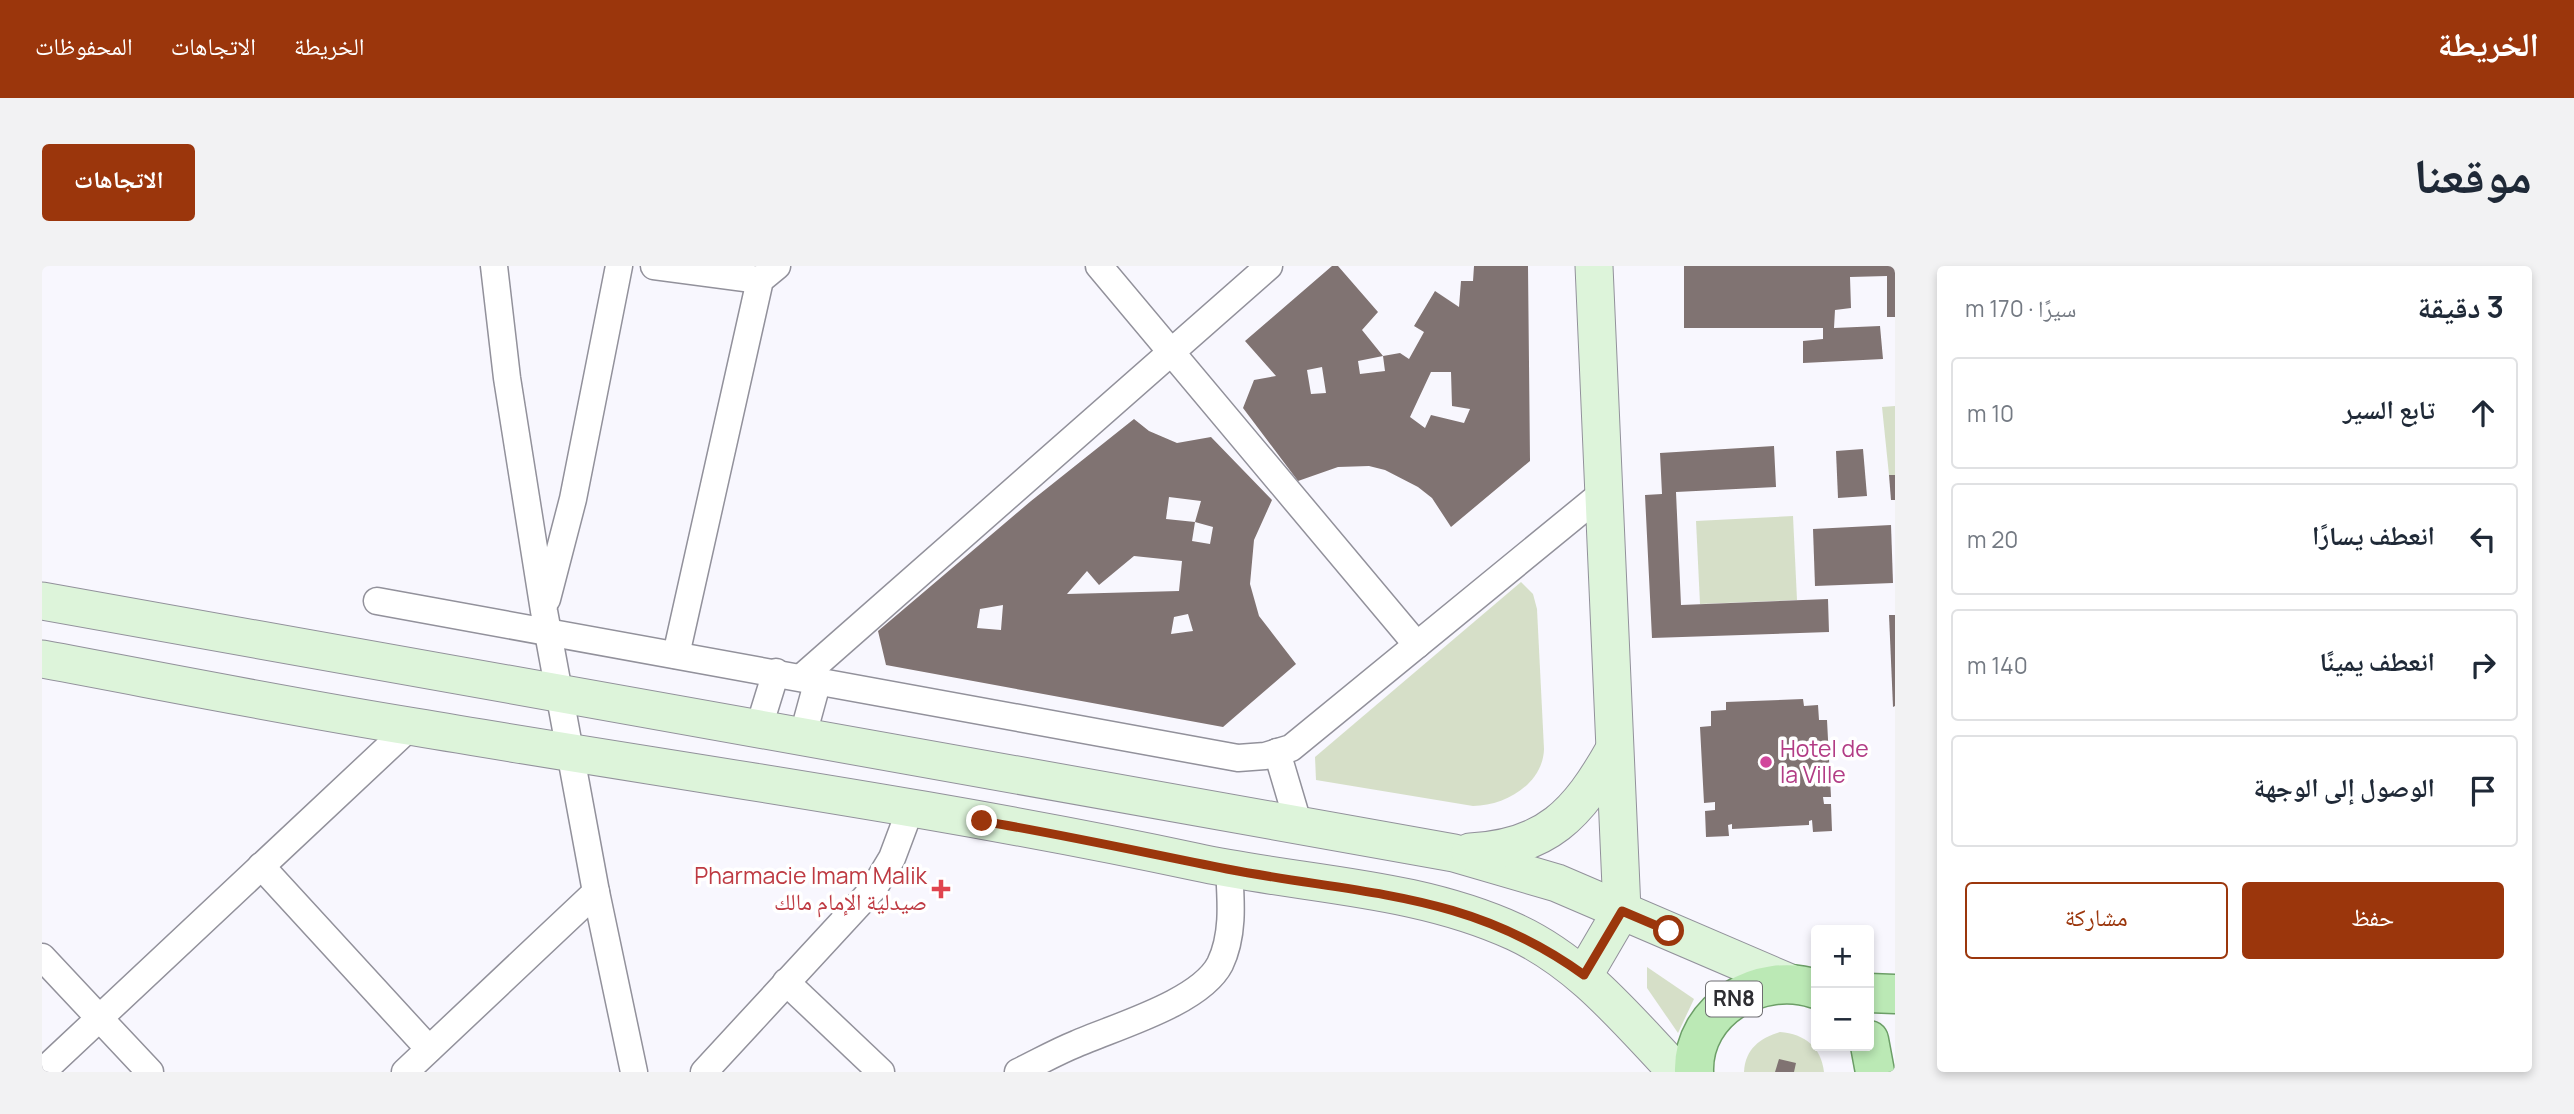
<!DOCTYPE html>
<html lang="ar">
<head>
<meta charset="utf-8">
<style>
  body { margin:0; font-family:Manrope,"Noto Naskh Arabic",sans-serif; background:#f2f2f3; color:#1f2937; direction:rtl }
  .controls { position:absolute; right:21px; bottom:21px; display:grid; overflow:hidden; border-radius:7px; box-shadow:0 4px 10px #0003 }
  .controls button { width:63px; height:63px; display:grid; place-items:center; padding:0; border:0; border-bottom:2px solid #e0e1e3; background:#fff; color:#1f2937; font:35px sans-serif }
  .stop { position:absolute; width:21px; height:21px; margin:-16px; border:5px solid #9b360c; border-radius:50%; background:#fff }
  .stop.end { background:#9b360c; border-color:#fff; box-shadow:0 2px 7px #0008 }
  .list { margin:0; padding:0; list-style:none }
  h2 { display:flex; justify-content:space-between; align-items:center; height:91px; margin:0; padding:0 28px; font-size:30px }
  h2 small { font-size:23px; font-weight:400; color:#747a83 }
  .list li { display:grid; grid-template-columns:46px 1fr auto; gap:21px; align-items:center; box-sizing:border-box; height:112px; margin:0 14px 14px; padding:0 14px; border:2px solid #e0e1e3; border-radius:7px }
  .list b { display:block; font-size:26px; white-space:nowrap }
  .list em { font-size:23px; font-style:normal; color:#747a83 }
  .actions { display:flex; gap:14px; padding:21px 28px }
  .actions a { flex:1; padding:16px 0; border:2px solid #9b360c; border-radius:7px; text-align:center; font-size:24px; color:#9b360c }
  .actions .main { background:#9b360c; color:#fff }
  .icon { flex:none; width:38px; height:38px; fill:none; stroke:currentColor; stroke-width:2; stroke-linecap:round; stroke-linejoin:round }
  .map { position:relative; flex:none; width:1853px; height:806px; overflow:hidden; direction:ltr; border-radius:7px }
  header { display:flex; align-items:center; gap:42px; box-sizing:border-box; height:98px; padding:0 35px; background:#9b360c; color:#fff }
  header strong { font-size:33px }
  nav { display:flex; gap:38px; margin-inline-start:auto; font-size:24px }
  .intro { display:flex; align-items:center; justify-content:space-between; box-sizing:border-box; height:168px; padding:0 42px }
  h1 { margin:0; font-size:49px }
  .button { padding:18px 32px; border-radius:7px; background:#9b360c; color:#fff; font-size:24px; font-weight:700 }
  main { display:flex; gap:42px; padding:0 42px }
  aside { flex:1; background:#fff; border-radius:7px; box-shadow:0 4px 10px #0003 }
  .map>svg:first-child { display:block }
  .green { fill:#d6dfc8 }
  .building { fill:#807372; fill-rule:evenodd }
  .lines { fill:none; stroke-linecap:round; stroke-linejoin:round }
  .street-casing { stroke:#92919b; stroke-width:29 }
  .secondary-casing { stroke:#92919b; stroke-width:39 }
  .primary-casing { stroke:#6c9e67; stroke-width:41 }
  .street { stroke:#fff; stroke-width:26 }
  .secondary { stroke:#ddf4da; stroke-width:37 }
  .primary { stroke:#bbe9b5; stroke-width:38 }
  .route { stroke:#9b360c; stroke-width:9 }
  .hotel-dot { fill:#d1479c; stroke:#fff; stroke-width:2.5 }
  .health-dot { fill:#e0444e; stroke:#fff; stroke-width:2.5 }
  .labels { text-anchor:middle; stroke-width:7; stroke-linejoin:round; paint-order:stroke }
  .shield { fill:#fff; stroke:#6d6d70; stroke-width:2 }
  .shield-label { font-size:21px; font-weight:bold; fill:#2e2e32 }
  .hotel-label { font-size:23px; fill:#b23c85; stroke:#fff; text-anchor:start }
  .health-label { font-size:23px; fill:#be3a42; stroke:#fff; text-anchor:end }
</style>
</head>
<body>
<header>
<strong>الخريطة</strong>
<nav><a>الخريطة</a><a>الاتجاهات</a><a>المحفوظات</a></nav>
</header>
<div class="intro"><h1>موقعنا</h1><a class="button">الاتجاهات</a></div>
<main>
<aside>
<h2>3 دقيقة<small>سيرًا · 170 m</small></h2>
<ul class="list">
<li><svg class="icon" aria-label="ahead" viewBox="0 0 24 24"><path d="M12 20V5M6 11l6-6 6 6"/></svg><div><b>تابع السير</b></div><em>10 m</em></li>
<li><svg class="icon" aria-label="left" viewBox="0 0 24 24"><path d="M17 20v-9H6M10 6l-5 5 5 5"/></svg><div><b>انعطف يسارًا</b></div><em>20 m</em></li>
<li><svg class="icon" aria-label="right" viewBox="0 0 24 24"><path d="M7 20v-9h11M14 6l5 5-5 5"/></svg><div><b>انعطف يمينًا</b></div><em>140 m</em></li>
<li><svg class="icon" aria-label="arrive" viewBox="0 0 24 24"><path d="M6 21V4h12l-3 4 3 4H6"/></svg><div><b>الوصول إلى الوجهة</b></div></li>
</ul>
<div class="actions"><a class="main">حفظ</a><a>مشاركة</a></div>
</aside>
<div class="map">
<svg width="1853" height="806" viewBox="0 0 1853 806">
  <rect width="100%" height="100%" fill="#f8f7fe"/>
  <g class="green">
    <path d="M 1853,140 L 1853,209 L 1847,209 L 1840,141 Z"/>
    <path d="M 1751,250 L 1755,334 L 1658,338 L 1654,255 Z"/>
    <path d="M 1479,316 L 1491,328 L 1495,343 L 1502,483 C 1501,518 1463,540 1431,540 L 1274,514 L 1273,491 Z"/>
    <path d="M 1605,701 L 1652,733 L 1636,767 L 1605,722 Z"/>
    <path d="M 1738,766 C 1763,768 1779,781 1782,806 L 1702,806 C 1703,783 1718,772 1738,766 Z"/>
  </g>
  <g class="building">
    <path d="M 1290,0 L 1296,0 L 1336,46 L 1320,64 L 1341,90 L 1316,95 L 1318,108 L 1343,105 L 1341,90 L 1358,87 L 1367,93 L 1382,66 L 1372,60 L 1393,25 L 1417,41 L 1419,15 L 1431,15 L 1432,0 L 1486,0 L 1488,195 L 1409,261 L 1390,232 L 1376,221 L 1343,204 L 1327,200 L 1296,201 L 1256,215 L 1201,142 L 1212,114 L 1234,110 L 1203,75 ZM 1280,101 L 1284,127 L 1269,128 L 1265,104 ZM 1389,106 L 1409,106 L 1410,140 L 1428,143 L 1422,157 L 1389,149 L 1383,162 L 1368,151 Z"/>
    <path d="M 1642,0 L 1853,0 L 1853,51 L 1845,51 L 1845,10 L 1808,11 L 1809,42 L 1793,44 L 1792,62 L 1838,60 L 1841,93 L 1761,97 L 1761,75 L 1781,73 L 1781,62 L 1642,62 Z"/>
    <path d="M 1092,153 L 1107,165 L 1135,177 L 1169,171 L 1230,234 L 1212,274 L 1208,318 L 1217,350 L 1254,398 L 1181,461 L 844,399 L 836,365 L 989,235 ZM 1127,231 L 1159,235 L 1153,256 L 1171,261 L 1168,278 L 1150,275 L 1153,256 L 1124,253 ZM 1092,290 L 1140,295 L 1137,325 L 1025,328 L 1045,305 L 1057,319 ZM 961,339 L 959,364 L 935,362 L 938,343 ZM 1146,348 L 1151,365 L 1129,368 L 1132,351 Z"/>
    <path d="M 1732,180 L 1734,221 L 1634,226 L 1639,339 L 1786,333 L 1787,366 L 1610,372 L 1603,229 L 1620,228 L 1618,187 Z"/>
    <path d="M 1821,183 L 1825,230 L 1796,232 L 1794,185 Z"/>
    <path d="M 1847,209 L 1853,209 L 1853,234 L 1849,234 Z"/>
    <path d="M 1849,259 L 1851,317 L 1773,320 L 1771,263 Z"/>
    <path d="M 1847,349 L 1853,349 L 1853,440 L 1851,441 Z"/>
    <path d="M 1761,433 L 1762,440 L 1776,439 L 1777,454 L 1785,454 L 1789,531 L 1781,531 L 1782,538 L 1789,538 L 1790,565 L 1771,566 L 1770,554 L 1767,555 L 1767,559 L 1690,563 L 1690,558 L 1686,559 L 1687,570 L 1664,571 L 1663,545 L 1673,544 L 1673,536 L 1662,537 L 1658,461 L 1669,460 L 1669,445 L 1684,444 L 1684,436 Z"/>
    <path d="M 1737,793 L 1754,797 L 1752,806 L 1733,806 Z"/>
  </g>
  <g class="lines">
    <g class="street-casing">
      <g id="street">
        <path d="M 452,0 L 465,112 L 502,345 L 554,626 L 592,806"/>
        <path d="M 612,0 L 718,14"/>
        <path d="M 1057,0 L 1375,379"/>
        <path d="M 505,333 L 531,233 L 577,0"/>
        <path d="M 335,335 L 1196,492 L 1223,490 L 1249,482 L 1563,225"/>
        <path d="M 634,389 L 718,14 L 735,0"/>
        <path d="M 760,411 L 1227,0"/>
        <path d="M 717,461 L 734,406"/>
        <path d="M 761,469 L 776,414"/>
        <path d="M 1235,486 L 1257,560"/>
        <path d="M 219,600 L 387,783"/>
        <path d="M 0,691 L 108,806"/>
        <path d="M 744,716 L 839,806"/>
        <path d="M 0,806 L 368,461"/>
        <path d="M 363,806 L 554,626"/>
        <path d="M 662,806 L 832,622 L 850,592 L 868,544"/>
        <path d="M 976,806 C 995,797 1014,786 1034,778 C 1072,761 1158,737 1178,698 C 1192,669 1189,635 1187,603"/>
      </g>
    </g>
    <g class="secondary-casing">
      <g id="secondary">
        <path d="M 0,335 L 1412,587 L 1515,617 L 1748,717"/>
        <path d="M 0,393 C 124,416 248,441 373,461 C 633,505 896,541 1154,596 C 1260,619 1373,620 1473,666 C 1540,697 1585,754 1635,806"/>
        <path d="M 1428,586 C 1505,582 1536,548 1572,484"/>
        <path d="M 1542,709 L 1580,644 L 1552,0"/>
      </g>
    </g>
    <g class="primary-casing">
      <g id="primary">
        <path d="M 1827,727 L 1853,728"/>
        <path d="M 1827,774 L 1833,806"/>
        <path d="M 1652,806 C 1650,743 1719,704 1774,723"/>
      </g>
    </g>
    <use href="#street" class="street"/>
    <use href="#secondary" class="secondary"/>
    <use href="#primary" class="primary"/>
  </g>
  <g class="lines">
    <path class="route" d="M 940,555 C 1023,569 1104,587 1185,603 C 1319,629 1426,625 1542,709 L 1580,645 L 1627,665"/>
  </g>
  <circle class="hotel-dot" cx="1724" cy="496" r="7"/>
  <path class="health-dot" d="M895.5 612.5h7v7h7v7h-7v7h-7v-7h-7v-7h7z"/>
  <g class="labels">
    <rect class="shield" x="1664" y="715.5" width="56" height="35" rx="5"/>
    <g class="shield-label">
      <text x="1692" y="740">RN8</text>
    </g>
    <g class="hotel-label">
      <text x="1738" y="491">Hotel de<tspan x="1738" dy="26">la Ville</tspan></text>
    </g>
    <g class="health-label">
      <text x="885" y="618">Pharmacie Imam Malik<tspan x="885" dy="26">صيدلية الإمام مالك</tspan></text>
    </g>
  </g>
</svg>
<div class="controls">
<button>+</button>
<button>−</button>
</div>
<div class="stop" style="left:1627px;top:665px"></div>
<div class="stop end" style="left:940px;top:555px"></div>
</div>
</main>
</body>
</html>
